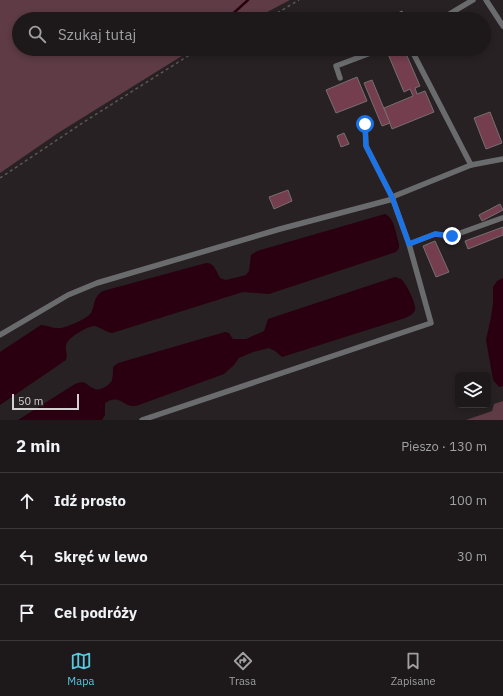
<!DOCTYPE html>
<html lang="pl">
<head>
<meta charset="utf-8">
<style>
  body { margin:0; font-family:"IBM Plex Sans",sans-serif; background:#252223; color:#f1f3f6 }
  .controls { position:absolute; right:12px; bottom:12px; display:grid; overflow:hidden; border-radius:6px; box-shadow:0 2px 6px #0003 }
  .controls button { width:36px; height:36px; display:grid; place-items:center; padding:0; border:0; border-bottom:1px solid #3b3839; background:#1d191a; color:#f1f3f6; font:20px sans-serif }
  .scale { position:absolute; left:12px; bottom:10px; width:67px; box-sizing:border-box; padding-left:4px; border:2px solid #d4d0d1; border-top:0; font-size:11px; line-height:14px; white-space:nowrap; color:#d4d0d1; -webkit-text-stroke:3px #272123; paint-order:stroke }
  .stop { position:absolute; width:12px; height:12px; margin:-9px; border:3px solid #1a73e8; border-radius:50%; background:#fff }
  .stop.end { background:#1a73e8; border-color:#fff; box-shadow:0 1px 4px #0008 }
  .list { margin:0; padding:0; list-style:none }
  h2 { display:flex; justify-content:space-between; align-items:center; height:52px; margin:0; padding:0 16px; font-size:17px }
  h2 small { font-size:13px; font-weight:400; color:#a0a0a2 }
  .list li { display:grid; grid-template-columns:26px 1fr auto; gap:12px; align-items:center; box-sizing:border-box; height:56px; padding:0 16px; border-top:1px solid #3b3839 }
  .list b { display:block; font-size:15px; white-space:nowrap }
  .list em { font-size:13px; font-style:normal; color:#a0a0a2 }
  .icon { flex:none; width:22px; height:22px; fill:none; stroke:currentColor; stroke-width:2; stroke-linecap:round; stroke-linejoin:round }
  .map { position:relative; flex:none; width:503px; height:420px; overflow:hidden }
  .search { position:absolute; background:#1d191a; box-shadow:0 2px 6px #0003; left:12px; right:12px; top:12px; height:44px; display:flex; align-items:center; gap:10px; box-sizing:border-box; padding:0 14px; border-radius:22px; color:#a0a0a2; font-size:15px }
  .sheet { height:220px; background:#1d191a }
  nav { display:flex; justify-content:space-around; align-items:center; box-sizing:border-box; height:56px; border-top:1px solid #3b3839; background:#1d191a; font-size:11px; color:#a0a0a2 }
  nav a { display:grid; justify-items:center; gap:2px }
  nav .on { color:#58c9e3 }
  .map>svg:first-child { display:block }
  .green { fill:#5e3b45 }
  .water { fill:#2a0010 }
  .lines { fill:none; stroke-linecap:round; stroke-linejoin:round }
  .stream { stroke:#2a0010; stroke-width:2.5 }
  .building { fill:#743e4f; stroke:#766f71 }
  .path { stroke:#5b5657; stroke-width:1.5; stroke-dasharray:3 3; stroke-linecap:butt }
  .service { stroke:#696b6c; stroke-width:5.5 }
  .route { stroke:#1a73e8; stroke-width:5 }
</style>
</head>
<body>
<div class="map">
<svg width="503" height="420" viewBox="0 0 503 420">
  <rect width="100%" height="100%" fill="#272123"/>
  <g class="green">
    <path d="M 0,0 L 290,0 L 254,19 L 19,19 L 19,49 L 193,49 L 58,133 L 0,173 Z"/>
    <path d="M 503,401 L 503,420 L 466,420 L 492,411 L 494,404 Z"/>
  </g>
  <g class="water">
    <path d="M 385,214 C 395,218 396,235 399,244 L 399,248 L 396,252 L 269,294 L 243,292 L 112,333 C 106,332 100,327 94,326 C 88,326 67,338 66,345 C 65,350 68,353 66,360 L 0,405 L 0,352 L 41,325 C 48,325 53,329 60,328 C 66,328 88,318 91,313 C 96,304 92,298 103,291 L 206,263 C 215,263 216,271 220,278 L 226,280 L 246,275 L 249,271 L 251,255 L 257,251 Z"/>
    <path d="M 395,277 C 396,277 400,279 401,279 C 406,283 417,305 415,310 C 413,315 409,316 405,318 L 282,357 L 275,351 L 269,348 L 253,352 L 239,358 L 234,365 L 224,374 L 136,406 C 122,407 120,393 105,403 L 105,415 L 102,420 L 18,420 L 75,384 C 87,379 86,386 95,389 C 101,391 110,385 112,380 C 113,376 113,371 113,367 L 118,363 L 225,332 L 229,333 L 233,339 L 246,339 L 264,331 L 268,319 Z"/>
    <path d="M 503,278 L 503,386 L 499,387 L 493,380 L 486,340 L 491,317 L 493,304 L 493,287 L 497,281 Z"/>
  </g>
  <g class="lines">
    <path class="stream" d="M 227,19 L 248,0"/>
  </g>
  <g class="building">
    <path d="M 402,11 L 406,19 L 386,19 Z"/>
    <path d="M 400,49 L 404,49 L 420,86 L 415,88 L 417,94 L 425,91 L 434,112 L 392,129 L 384,108 L 413,96 L 410,89 L 404,92 L 388,54 Z"/>
    <path d="M 357,77 L 367,101 L 336,113 L 326,90 Z"/>
    <path d="M 372,80 L 390,123 L 382,126 L 364,83 Z"/>
    <path d="M 490,112 L 502,143 L 486,149 L 474,118 Z"/>
    <path d="M 344,133 L 349,144 L 341,147 L 337,136 Z"/>
    <path d="M 288,190 L 292,201 L 274,209 L 269,197 Z"/>
    <path d="M 500,204 L 503,210 L 482,221 L 479,215 Z"/>
    <path d="M 503,227 L 503,235 L 468,249 L 465,241 Z"/>
    <path d="M 435,241 L 449,272 L 436,277 L 423,246 Z"/>
  </g>
  <g class="lines">
    <g class="path">
      <path d="M 267,19 L 299,0"/>
      <path d="M 0,178 L 87,120 L 199,49"/>
    </g>
    <g class="service">
      <path d="M 486,0 L 503,26"/>
      <path d="M 441,19 L 473,0"/>
      <path d="M 411,49 L 471,165 L 503,159"/>
      <path d="M 340,78 L 336,66 L 381,49"/>
      <path d="M 365,124 L 366,146 L 392,197 L 471,165"/>
      <path d="M 392,197 L 409,244 L 435,234 L 452,236 L 502,218"/>
      <path d="M 0,335 L 68,295 L 97,283 L 280,229 L 393,199"/>
      <path d="M 142,420 L 431,323 L 409,244"/>
    </g>
  </g>
  <g class="lines">
    <path class="route" d="M 365,124 L 366,146 L 392,197 L 409,244 L 435,234 L 452,236"/>
  </g>
</svg>
<div class="controls">
<button><svg class="icon" aria-label="layers" viewBox="0 0 24 24"><path d="M12 4l9 5-9 5-9-5zM3 14l9 5 9-5"/></svg></button>
</div>
<div class="scale">50 m</div>
<div class="stop" style="left:365px;top:124px"></div>
<div class="stop end" style="left:452px;top:236px"></div>
<div class="search"><svg class="icon" aria-label="search" viewBox="0 0 24 24"><circle cx="10" cy="10" r="6"/><path d="M15 15l6 6"/></svg>Szukaj tutaj</div>
</div>
<section class="sheet">
<h2>2 min<small>Pieszo · 130 m</small></h2>
<ul class="list">
<li><svg class="icon" aria-label="ahead" viewBox="0 0 24 24"><path d="M12 20V5M6 11l6-6 6 6"/></svg><div><b>Idź prosto</b></div><em>100 m</em></li>
<li><svg class="icon" aria-label="left" viewBox="0 0 24 24"><path d="M17 20v-9H6M10 6l-5 5 5 5"/></svg><div><b>Skręć w lewo</b></div><em>30 m</em></li>
<li><svg class="icon" aria-label="arrive" viewBox="0 0 24 24"><path d="M6 21V4h12l-3 4 3 4H6"/></svg><div><b>Cel podróży</b></div></li>
</ul>
</section>
<nav>
<a class="on"><svg class="icon" aria-label="map" viewBox="0 0 24 24"><path d="M3 6l6-2 6 2 6-2v14l-6 2-6-2-6 2zM9 4v14M15 6v14"/></svg>Mapa</a>
<a><svg class="icon" aria-label="directions" viewBox="0 0 24 24"><path d="M12 3l9 9-9 9-9-9zM9 14v-3h6M13 9l2 2-2 2"/></svg>Trasa</a>
<a><svg class="icon" aria-label="saved" viewBox="0 0 24 24"><path d="M7 4h10v16l-5-4-5 4z"/></svg>Zapisane</a>
</nav>
</body>
</html>
